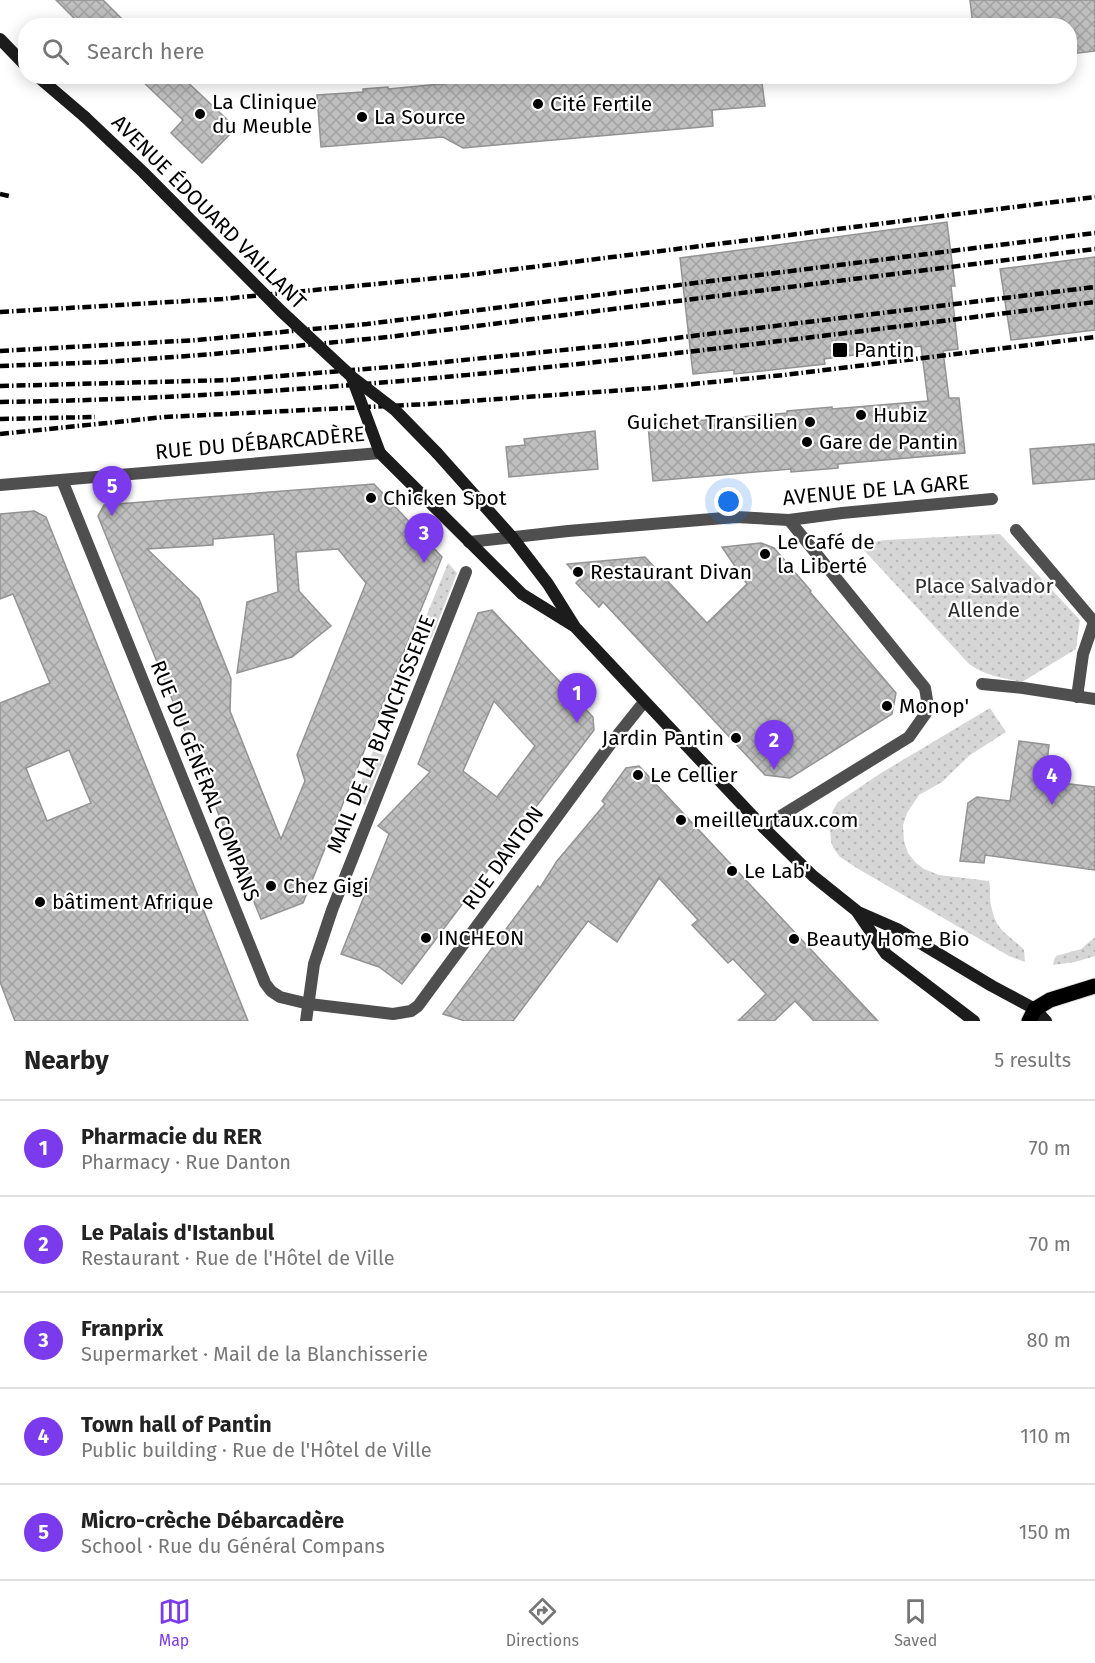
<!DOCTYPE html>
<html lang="en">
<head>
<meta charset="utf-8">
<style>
  body { margin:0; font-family:"Fira Sans",sans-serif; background:#f6f6f6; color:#222 }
  .you { position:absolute; left:729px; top:502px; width:21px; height:21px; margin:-15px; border:4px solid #fff; border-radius:50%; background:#1a73e8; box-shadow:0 0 0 9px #1a73e833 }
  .badge { display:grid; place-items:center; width:39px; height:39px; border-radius:50%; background:#7c3aed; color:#fff; font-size:20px; font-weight:700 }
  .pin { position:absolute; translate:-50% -50px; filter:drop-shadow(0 2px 3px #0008) }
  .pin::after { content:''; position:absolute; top:32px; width:21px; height:18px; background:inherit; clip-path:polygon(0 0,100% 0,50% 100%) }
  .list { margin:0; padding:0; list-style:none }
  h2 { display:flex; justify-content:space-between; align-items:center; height:78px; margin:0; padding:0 24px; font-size:26px }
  h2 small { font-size:20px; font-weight:400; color:#767676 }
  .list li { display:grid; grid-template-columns:39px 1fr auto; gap:18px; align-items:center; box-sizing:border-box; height:96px; padding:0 24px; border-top:2px solid #e0e0e0 }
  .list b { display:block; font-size:22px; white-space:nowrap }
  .list p { margin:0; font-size:20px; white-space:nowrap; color:#767676 }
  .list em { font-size:20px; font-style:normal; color:#767676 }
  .icon { flex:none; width:33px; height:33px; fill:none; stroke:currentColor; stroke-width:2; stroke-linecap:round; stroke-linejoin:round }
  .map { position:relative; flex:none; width:1095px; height:1021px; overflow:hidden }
  .search { position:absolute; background:#fff; box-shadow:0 3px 15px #0003; left:18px; right:18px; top:18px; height:66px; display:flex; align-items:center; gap:15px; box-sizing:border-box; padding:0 21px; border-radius:24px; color:#767676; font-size:22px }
  .sheet { height:558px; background:#fff }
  nav { display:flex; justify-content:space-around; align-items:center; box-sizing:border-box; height:84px; border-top:2px solid #e0e0e0; background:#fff; font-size:16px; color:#767676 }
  nav a { display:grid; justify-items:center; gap:3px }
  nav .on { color:#7c3aed }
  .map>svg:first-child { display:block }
  .grass { fill:url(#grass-dots) }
  .building { fill:url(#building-cross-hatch); stroke:#939393; stroke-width:1.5; fill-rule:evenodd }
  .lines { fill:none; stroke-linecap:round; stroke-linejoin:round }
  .primary-casing { stroke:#dbdbdb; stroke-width:17 }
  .street { stroke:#4f4f4f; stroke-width:12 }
  .secondary { stroke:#1c1c1c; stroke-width:12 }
  .primary { stroke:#000; stroke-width:15 }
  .rail { stroke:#000; stroke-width:4.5; stroke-dasharray:9 3 1.5 3; stroke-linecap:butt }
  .secondary-bridge { stroke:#1c1c1c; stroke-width:12 }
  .poi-dot { fill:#000; stroke:#fff; stroke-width:2 }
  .labels { text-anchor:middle; stroke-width:4.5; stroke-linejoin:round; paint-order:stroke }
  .poi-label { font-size:21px; fill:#000; stroke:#fff; text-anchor:start }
  .street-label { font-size:21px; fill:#000; stroke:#fff }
  .park-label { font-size:21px; fill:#2d2d2d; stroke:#fff }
</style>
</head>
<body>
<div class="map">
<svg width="1095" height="1021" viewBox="0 0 1095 1021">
  <defs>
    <pattern id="grass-dots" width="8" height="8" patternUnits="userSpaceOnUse" patternTransform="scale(1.5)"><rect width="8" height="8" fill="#d6d6d6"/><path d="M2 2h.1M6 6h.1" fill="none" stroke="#b6b6b6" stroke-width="1.8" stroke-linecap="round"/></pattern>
    <pattern id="building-cross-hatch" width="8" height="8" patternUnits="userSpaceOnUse" patternTransform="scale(1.5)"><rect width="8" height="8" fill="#bfbfbf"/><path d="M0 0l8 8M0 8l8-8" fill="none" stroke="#a2a2a2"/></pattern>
  </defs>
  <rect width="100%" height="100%" fill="#fff"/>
  <g class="grass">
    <path d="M 1000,534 L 1080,620 L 1076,649 L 1022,682 C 1003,678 986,676 969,664 L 862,548 L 868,543 L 885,540 Z"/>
    <path d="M 448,563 L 457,573 L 431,639 L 419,634 Z"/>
    <path d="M 990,708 L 1006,732 L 970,755 L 942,782 L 919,795 L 907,813 L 903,825 L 904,841 L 908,853 L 916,863 L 924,869 L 939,875 L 989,881 C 991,889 989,897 991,905 C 996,933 1008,933 1024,950 L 1025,962 L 1009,956 L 860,870 L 840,857 L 834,849 L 831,842 L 830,826 L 831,817 L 833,810 L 838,802 L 881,773 Z"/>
    <path d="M 373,751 L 385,755 L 365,805 L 354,800 Z"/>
    <path d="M 1095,937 L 1095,956 L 1075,962 L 1053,965 L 1054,960 L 1056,956 L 1081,949 Z"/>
  </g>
  <g class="building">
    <path d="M 56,0 L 103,0 L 129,26 L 82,26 Z"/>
    <path d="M 970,0 L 1095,0 L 1095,51 L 1070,54 L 1070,26 L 973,26 Z"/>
    <path d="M 137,76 L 181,76 L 236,128 L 202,163 L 171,133 L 183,120 Z"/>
    <path d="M 451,76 L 761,76 L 765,106 L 712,110 L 713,126 L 463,148 L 443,137 L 321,147 L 317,95 L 363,92 L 363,89 L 388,87 L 388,89 L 451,83 Z"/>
    <path d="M 947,222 L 955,286 L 951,286 L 958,349 L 943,351 L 949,398 L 959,398 L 965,453 L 838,464 L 838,468 L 791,472 L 791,469 L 653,481 L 648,425 L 787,413 L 787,411 L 832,407 L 832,409 L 928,401 L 921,346 L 824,359 L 825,364 L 734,374 L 734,370 L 693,374 L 680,258 Z"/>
    <path d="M 1095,257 L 1095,330 L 1011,340 L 1000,269 Z"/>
    <path d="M 595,431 L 598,469 L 509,477 L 506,447 L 525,445 L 524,439 Z"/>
    <path d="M 1095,444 L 1095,479 L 1033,484 L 1030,449 Z"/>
    <path d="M 374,484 L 442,557 L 303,903 L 261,919 L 98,516 L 104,505 ZM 274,534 L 278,592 L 247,602 L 237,673 L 292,657 L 331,626 L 299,591 L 296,552 L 338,549 L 366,583 L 297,755 L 305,781 L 281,839 L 230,711 L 231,679 L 199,599 L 147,549 L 213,545 L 213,539 Z"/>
    <path d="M 34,511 L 46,517 L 248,1021 L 15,1021 L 0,982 L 0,703 L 50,683 L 13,594 L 0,599 L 0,514 ZM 69,750 L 91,803 L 47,821 L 26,768 Z"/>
    <path d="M 761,543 L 774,548 L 811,591 L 810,592 L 896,693 L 892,714 L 790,778 L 765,775 L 603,602 L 599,607 L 576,583 L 580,579 L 567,564 L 645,557 L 707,623 L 747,584 L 722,547 Z"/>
    <path d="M 492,610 L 593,717 L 594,730 L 402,984 L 379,967 L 341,954 L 389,834 L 378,826 L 430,772 L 418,764 L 478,613 ZM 494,701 L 535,746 L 497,797 L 463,771 Z"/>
    <path d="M 1019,741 L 1049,745 L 1045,781 L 1095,787 L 1095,870 L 985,855 L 984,863 L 960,861 L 968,803 L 977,797 L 1010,801 Z"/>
    <path d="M 639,766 L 829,969 L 878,1021 L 814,1021 L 795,1001 L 774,1021 L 738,1021 L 766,994 L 733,959 L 728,963 L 692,925 L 698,920 L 659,878 L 617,942 L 588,921 L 513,1021 L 465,1021 L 443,1014 L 538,886 L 540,888 L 557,861 L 605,804 L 602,801 L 626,768 Z"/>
  </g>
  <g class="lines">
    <g class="primary-casing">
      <path id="primary" d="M 1029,1021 L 1035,1009 L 1050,1000 L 1095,986"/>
    </g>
    <g class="street">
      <path d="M 62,480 L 265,983 L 271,991 L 280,997 L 309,1004 L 393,1014 L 411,1011 L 418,1006 L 612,742 L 644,702"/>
      <path d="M 0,485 L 380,453"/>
      <path d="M 1016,530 L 1095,623"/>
      <path d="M 469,542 L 568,531 L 736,517 L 789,520 L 842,513 L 992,499"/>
      <path d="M 982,684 L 1023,688 L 1095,699"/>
      <path d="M 1077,697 L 1083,654 L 1094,622"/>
      <path d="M 763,827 L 909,737 L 926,713 L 927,700 L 925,688 L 789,520"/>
      <path d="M 306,1021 L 314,964 L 332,910 L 466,572"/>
    </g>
    <g class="secondary">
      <path d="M 0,39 L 26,66"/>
      <path d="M 37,76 L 85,117"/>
      <path d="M 380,453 L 522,594 L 572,625"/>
      <path d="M 437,453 L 512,537 L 548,584 L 575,627 L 763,827 L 813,876 L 858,912 L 897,929 L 992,986 L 1035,1009 L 1046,1021"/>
      <path d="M 858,913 L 886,954 L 974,1021"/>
    </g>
    <use href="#primary" class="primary"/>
    <g class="rail">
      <path d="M 0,194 L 9,196"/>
      <path d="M 0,312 L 222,299 L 468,275 L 1095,197"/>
      <path d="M 0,351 L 197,340 L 367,324 L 1095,233"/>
      <path d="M 0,366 L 105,362 L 214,354 L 388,337 L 1095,249"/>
      <path d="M 0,386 L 231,380 L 414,365 L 643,342 L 1095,287"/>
      <path d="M 0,402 C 367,397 731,347 1095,302"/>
      <path d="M 0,419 L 95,417"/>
      <path d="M 0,434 L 165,417 L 428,404 L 653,388 L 784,375 L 1095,337"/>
    </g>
    <g class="secondary-bridge">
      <path d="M 85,117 L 143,172 L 281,311 L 352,377 L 395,410 L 437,453"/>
      <path d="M 352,378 L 380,453"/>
    </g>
  </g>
  <g class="poi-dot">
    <circle cx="538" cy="104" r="6"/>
    <circle cx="200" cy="114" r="6"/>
    <circle cx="362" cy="117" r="6"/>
    <rect x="832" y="342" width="16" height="16" rx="3"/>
    <circle cx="861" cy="415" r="6"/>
    <circle cx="810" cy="422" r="6"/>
    <circle cx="807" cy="442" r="6"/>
    <circle cx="371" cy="498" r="6"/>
    <circle cx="765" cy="554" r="6"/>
    <circle cx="578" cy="572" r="6"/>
    <circle cx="887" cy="706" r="6"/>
    <circle cx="736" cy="738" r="6"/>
    <circle cx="638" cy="775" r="6"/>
    <circle cx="681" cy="820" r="6"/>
    <circle cx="732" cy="871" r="6"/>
    <circle cx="271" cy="886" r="6"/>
    <circle cx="40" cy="902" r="6"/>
    <circle cx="426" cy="938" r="6"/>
    <circle cx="794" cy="939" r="6"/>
  </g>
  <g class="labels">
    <g class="poi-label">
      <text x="212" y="109">La Clinique<tspan x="212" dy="24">du Meuble</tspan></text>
      <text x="550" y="111">Cité Fertile</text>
      <text x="374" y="124">La Source</text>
      <text x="854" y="357">Pantin</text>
      <text x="873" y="422">Hubiz</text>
      <text x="798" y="429" text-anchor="end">Guichet Transilien</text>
      <text x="819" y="449">Gare de Pantin</text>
      <text x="383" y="505">Chicken Spot</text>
      <text x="777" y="549">Le Café de<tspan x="777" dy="24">la Liberté</tspan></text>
      <text x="590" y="579">Restaurant Divan</text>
      <text x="899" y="713">Monop'</text>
      <text x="724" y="745" text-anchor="end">Jardin Pantin</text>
      <text x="650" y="782">Le Cellier</text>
      <text x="693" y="827">meilleurtaux.com</text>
      <text x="744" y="878">Le Lab'</text>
      <text x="283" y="893">Chez Gigi</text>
      <text x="52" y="909">bâtiment Afrique</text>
      <text x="438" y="945">INCHEON</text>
      <text x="806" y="946">Beauty Home Bio</text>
    </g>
    <g class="street-label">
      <text transform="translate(209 212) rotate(45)" y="7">AVENUE ÉDOUARD VAILLANT</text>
      <text transform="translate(260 443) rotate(-5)" y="7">RUE DU DÉBARCADÈRE</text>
      <text transform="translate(876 490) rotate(-5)" y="7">AVENUE DE LA GARE</text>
      <text transform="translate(381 734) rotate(-68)" y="7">MAIL DE LA BLANCHISSERIE</text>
      <text transform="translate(205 781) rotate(68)" y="7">RUE DU GÉNÉRAL COMPANS</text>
      <text transform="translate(503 858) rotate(-54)" y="7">RUE DANTON</text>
    </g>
    <g class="park-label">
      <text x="984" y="593">Place Salvador<tspan x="984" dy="24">Allende</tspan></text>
    </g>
  </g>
</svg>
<div class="you"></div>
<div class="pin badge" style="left:577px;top:723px">1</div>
<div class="pin badge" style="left:774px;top:770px">2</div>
<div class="pin badge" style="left:424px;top:563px">3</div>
<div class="pin badge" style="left:1052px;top:805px">4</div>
<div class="pin badge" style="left:112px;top:516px">5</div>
<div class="search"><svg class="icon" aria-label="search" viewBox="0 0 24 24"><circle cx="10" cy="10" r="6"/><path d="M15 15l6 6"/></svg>Search here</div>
</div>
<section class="sheet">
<h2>Nearby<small>5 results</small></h2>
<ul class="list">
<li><span class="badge">1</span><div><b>Pharmacie du RER</b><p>Pharmacy · Rue Danton</p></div><em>70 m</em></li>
<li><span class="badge">2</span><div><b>Le Palais d'Istanbul</b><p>Restaurant · Rue de l'Hôtel de Ville</p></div><em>70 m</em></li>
<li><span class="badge">3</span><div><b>Franprix</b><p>Supermarket · Mail de la Blanchisserie</p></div><em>80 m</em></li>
<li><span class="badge">4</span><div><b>Town hall of Pantin</b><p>Public building · Rue de l'Hôtel de Ville</p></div><em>110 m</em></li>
<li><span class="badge">5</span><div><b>Micro-crèche Débarcadère</b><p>School · Rue du Général Compans</p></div><em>150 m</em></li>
</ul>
</section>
<nav>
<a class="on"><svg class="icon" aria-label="map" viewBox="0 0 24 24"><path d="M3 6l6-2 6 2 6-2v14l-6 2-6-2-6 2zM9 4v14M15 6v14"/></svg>Map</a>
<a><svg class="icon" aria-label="directions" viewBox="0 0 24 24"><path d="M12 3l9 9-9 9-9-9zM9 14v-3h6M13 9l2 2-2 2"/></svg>Directions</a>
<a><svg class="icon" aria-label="saved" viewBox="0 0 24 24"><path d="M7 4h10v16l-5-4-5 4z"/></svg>Saved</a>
</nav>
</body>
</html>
